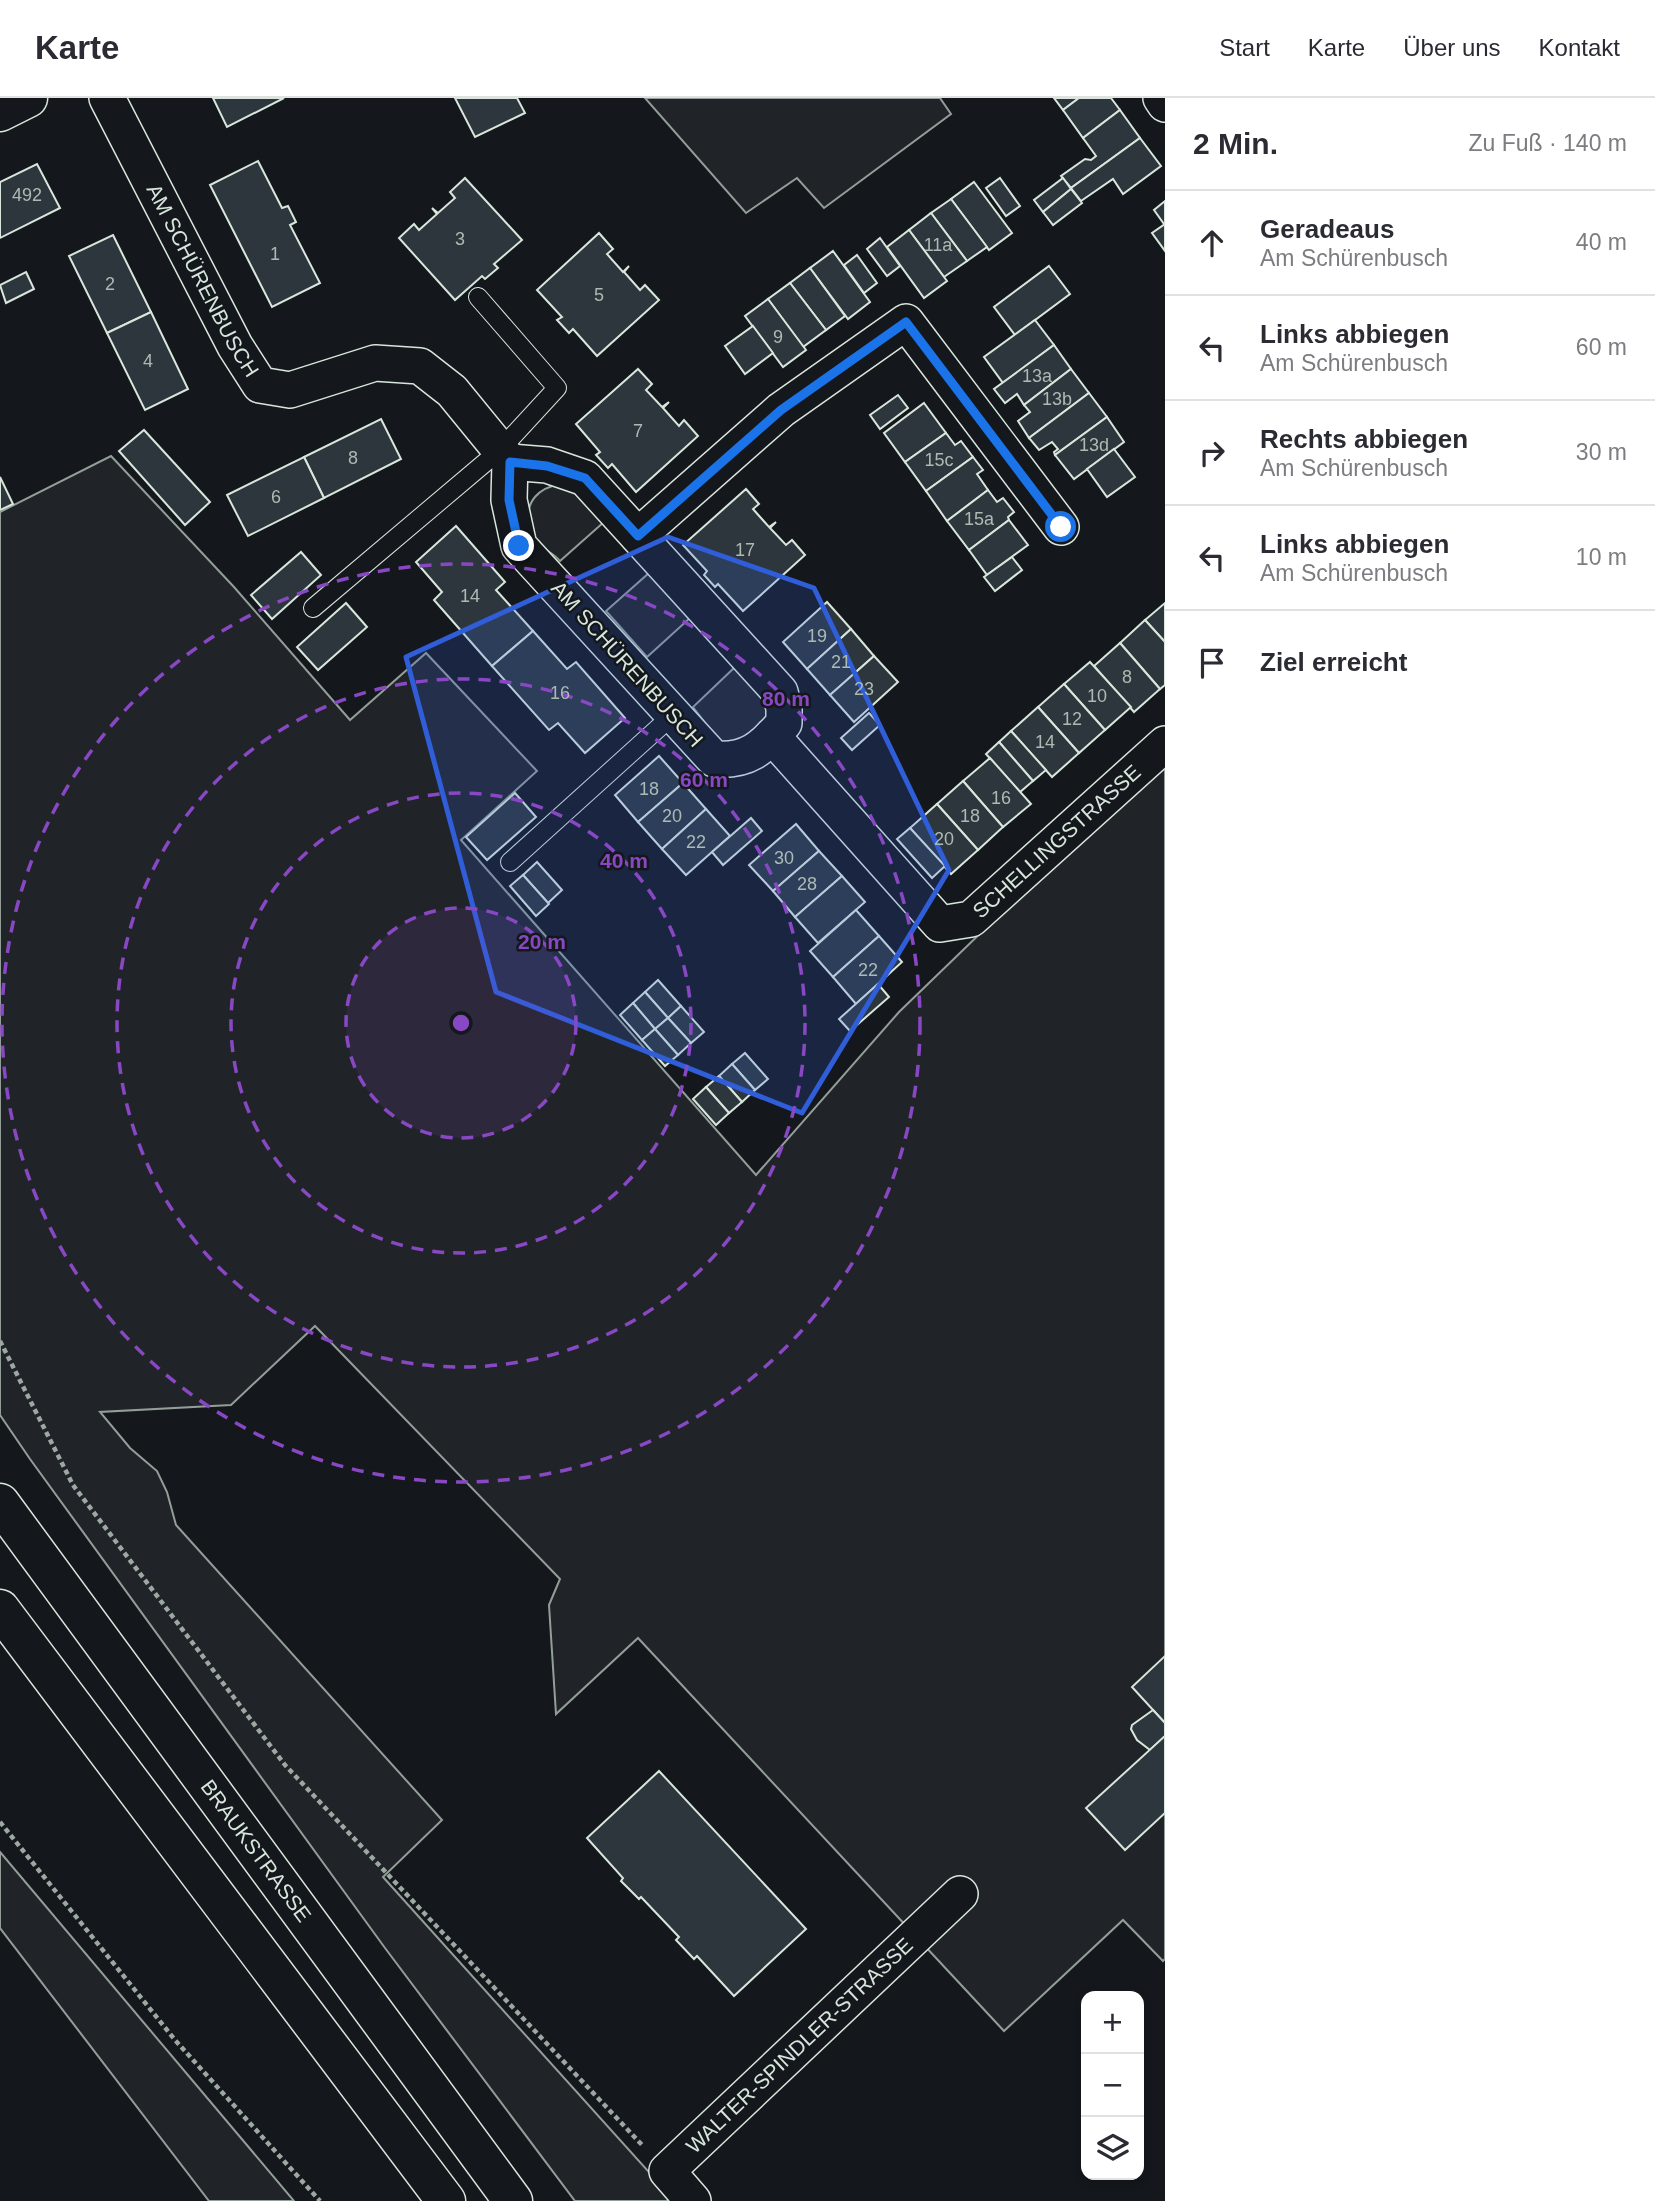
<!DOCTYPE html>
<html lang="de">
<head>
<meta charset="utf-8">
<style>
  body { margin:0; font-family:Arial,sans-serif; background:#f7f7f7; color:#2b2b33 }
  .controls { position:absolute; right:21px; bottom:21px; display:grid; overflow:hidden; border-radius:14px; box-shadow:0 4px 10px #0003 }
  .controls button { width:63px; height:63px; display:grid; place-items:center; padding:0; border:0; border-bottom:2px solid #e1e1e2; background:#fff; color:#2b2b33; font:35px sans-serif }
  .stop { position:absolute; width:21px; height:21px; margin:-16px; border:5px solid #1a73e8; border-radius:50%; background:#fff }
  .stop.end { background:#1a73e8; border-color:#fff; box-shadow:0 2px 7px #0008 }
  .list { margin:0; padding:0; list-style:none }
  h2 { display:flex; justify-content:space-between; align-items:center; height:91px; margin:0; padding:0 28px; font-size:30px }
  h2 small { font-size:23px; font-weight:400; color:#7c7c81 }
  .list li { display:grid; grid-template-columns:46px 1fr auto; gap:21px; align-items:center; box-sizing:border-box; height:105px; padding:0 28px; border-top:2px solid #e1e1e2 }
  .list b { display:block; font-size:26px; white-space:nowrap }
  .list p { margin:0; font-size:23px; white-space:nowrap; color:#7c7c81 }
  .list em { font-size:23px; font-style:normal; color:#7c7c81 }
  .icon { flex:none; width:38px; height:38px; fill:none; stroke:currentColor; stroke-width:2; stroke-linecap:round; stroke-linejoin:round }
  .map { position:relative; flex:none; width:1165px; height:2103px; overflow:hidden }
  header { display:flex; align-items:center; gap:42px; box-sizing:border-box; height:98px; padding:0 35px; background:#fff; border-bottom:2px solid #e1e1e2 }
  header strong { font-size:33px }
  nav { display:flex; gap:38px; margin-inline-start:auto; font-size:24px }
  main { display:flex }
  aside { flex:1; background:#fff }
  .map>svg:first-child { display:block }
  .green { fill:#202428; stroke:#939e99; stroke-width:2 }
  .building { fill:#2c363c; stroke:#d8e6dc; stroke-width:2 }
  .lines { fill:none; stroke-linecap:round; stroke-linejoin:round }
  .lane-casing { stroke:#d8e6dc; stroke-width:20 }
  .street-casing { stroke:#d8e6dc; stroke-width:38 }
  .secondary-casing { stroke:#d8e6dc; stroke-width:41 }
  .primary-casing { stroke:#d8e6dc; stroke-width:41 }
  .path { stroke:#9da8a2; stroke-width:4.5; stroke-dasharray:5 3.5; stroke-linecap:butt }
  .lane { stroke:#14181c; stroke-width:18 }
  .street { stroke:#14181c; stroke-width:35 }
  .secondary { stroke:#14181c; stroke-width:38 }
  .primary { stroke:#14181c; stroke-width:38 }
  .route { stroke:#1a73e8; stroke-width:9 }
  .marked { fill:#305dd8; fill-opacity:0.2; stroke:#305dd8; stroke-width:5; stroke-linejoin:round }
  .ring { fill:none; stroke:#8948c3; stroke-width:3.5; stroke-dasharray:12 9 }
  .labels { text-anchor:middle; stroke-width:5; stroke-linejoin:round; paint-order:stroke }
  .number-label { font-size:18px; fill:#adbab4 }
  .street-label { font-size:21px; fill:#d8e6dc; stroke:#14181c }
  .centre { fill:#8948c3; stroke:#14181c; stroke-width:3.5 }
  .ring-label { font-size:21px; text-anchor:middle; font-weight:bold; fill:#8948c3; stroke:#14181c; stroke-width:5; stroke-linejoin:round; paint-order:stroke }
</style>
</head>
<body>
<header>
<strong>Karte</strong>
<nav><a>Start</a><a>Karte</a><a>Über uns</a><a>Kontakt</a></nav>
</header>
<main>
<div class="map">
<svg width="1165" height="2103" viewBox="0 0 1165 2103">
  <rect width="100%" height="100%" fill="#14181c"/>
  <g class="green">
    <path d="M 645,0 L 940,0 L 951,16 L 824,110 L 797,80 L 746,115 Z"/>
    <path d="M 111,358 L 234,489 L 350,622 L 426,555 L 537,673 L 461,742 L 756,1077 L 899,914 L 1083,736 L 1165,662 L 1165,1861 L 1163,1863 L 1123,1822 L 1004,1933 L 638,1540 L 556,1616 L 549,1507 L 560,1481 L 315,1228 L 231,1307 L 100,1314 L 130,1350 L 157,1373 L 167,1394 L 176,1427 L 442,1722 L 383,1779 L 675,2103 L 575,2103 L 385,1850 L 30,1361 L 0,1317 L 0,414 Z"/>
    <path d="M 560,386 L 570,387 L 604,424 L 560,463 C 553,454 541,451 534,442 C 531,438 530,430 529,425 C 525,403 539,390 560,386 Z"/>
    <path d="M 649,475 L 690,520 L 647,559 L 606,513 Z"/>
    <path d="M 734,570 C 754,591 771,590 765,626 L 734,647 L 719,643 L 693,609 Z"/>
    <path d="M 0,1754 L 294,2103 L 209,2103 L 0,1830 Z"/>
  </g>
  <g class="building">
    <path d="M 213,0 L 284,0 L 227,29 Z"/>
    <path d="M 455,0 L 517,0 L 525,15 L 475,39 Z"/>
    <path d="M 1054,0 L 1079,0 L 1063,12 Z"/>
    <path d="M 1079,0 L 1111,0 L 1120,12 L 1083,40 L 1063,12 Z"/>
    <path d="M 1120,12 L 1140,40 L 1071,90 L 1061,78 L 1085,61 L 1091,62 L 1096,58 L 1083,40 Z"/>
    <path d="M 1140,40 L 1161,68 L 1123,96 L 1113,81 L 1081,103 L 1071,90 Z"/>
    <path d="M 258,63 L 282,110 L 288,108 L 296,124 L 290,127 L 320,185 L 272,209 L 210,87 Z"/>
    <path d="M 37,66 L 60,110 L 0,140 L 0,84 Z"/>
    <path d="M 465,80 L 522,142 L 494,166 L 498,170 L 485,181 L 482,178 L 455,202 L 399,140 L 414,126 L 419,132 L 437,116 L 432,110 L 438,115 L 455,100 L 450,94 Z"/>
    <path d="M 1000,80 L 1020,108 L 1006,118 L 986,90 Z"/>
    <path d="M 1063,80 L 1071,91 L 1043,114 L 1034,102 Z"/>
    <path d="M 974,84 L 1012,135 L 989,152 L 951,101 Z"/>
    <path d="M 1071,91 L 1082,105 L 1053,127 L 1043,114 Z"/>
    <path d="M 951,101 L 987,149 L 967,163 L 931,115 Z"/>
    <path d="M 1165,103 L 1165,126 L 1164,126 L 1154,112 Z"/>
    <path d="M 931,115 L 967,163 L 944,179 L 909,132 Z"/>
    <path d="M 1165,126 L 1165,153 L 1152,135 Z"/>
    <path d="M 909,132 L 947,183 L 924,200 L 887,149 Z"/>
    <path d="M 599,135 L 613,151 L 607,156 L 623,174 L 629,168 L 624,174 L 640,192 L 645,187 L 659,202 L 597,258 L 573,231 L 569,235 L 557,222 L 562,219 L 537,192 Z"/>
    <path d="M 113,137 L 151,214 L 107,235 L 69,158 Z"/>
    <path d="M 880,140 L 900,168 L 887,178 L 867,151 Z"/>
    <path d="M 833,153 L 870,204 L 848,221 L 810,170 Z"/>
    <path d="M 857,157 L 877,185 L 864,195 L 844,167 Z"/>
    <path d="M 1049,168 L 1070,196 L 1015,237 L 994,209 Z"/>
    <path d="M 810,170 L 845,218 L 826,232 L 790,185 Z"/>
    <path d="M 26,174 L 34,191 L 6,205 L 0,187 Z"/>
    <path d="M 790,185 L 826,232 L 803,249 L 768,201 Z"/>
    <path d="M 768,201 L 806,252 L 783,269 L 745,218 Z"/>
    <path d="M 151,214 L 188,291 L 145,312 L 107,235 Z"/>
    <path d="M 1035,222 L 1054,247 L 1003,285 L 984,259 Z"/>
    <path d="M 753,228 L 773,255 L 745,276 L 725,248 Z"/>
    <path d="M 1054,247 L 1071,271 L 1024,307 L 1017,296 L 1005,305 L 994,291 Z"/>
    <path d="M 638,271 L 652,286 L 646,292 L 662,309 L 669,304 L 663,310 L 679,328 L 684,322 L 698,338 L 636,394 L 612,366 L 608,370 L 596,357 L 600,354 L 576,326 Z"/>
    <path d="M 1071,271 L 1089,295 L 1029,340 L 1018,323 L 1030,314 L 1024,307 Z"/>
    <path d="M 1089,295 L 1107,319 L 1055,357 L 1054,354 L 1058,351 L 1052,344 L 1039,352 L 1029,340 Z"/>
    <path d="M 898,297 L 908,310 L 880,331 L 870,317 Z"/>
    <path d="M 924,305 L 946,335 L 905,364 L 884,335 Z"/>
    <path d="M 1107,319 L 1124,344 L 1074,381 L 1055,357 Z"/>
    <path d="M 381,321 L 401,361 L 324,400 L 304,359 Z"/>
    <path d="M 144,332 L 210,404 L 185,427 L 119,353 Z"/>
    <path d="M 946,335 L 955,347 L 961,343 L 973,359 L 926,393 L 905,364 Z"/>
    <path d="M 1114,351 L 1135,379 L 1107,399 L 1087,371 Z"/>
    <path d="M 304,359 L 324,400 L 248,438 L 227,397 Z"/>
    <path d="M 973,359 L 983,372 L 977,376 L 988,392 L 947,423 L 926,393 Z"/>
    <path d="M 0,379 L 13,406 L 0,412 Z"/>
    <path d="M 746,391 L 759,406 L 753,411 L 769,429 L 776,424 L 770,430 L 786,447 L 792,442 L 805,457 L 743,513 L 718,486 L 715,489 L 704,477 L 707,473 L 683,447 Z"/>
    <path d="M 988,392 L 997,404 L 1003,400 L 1014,414 L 1008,419 L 1009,422 L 969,452 L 947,423 Z"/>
    <path d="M 1009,422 L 1028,447 L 987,477 L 969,452 Z"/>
    <path d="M 456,428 L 505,484 L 496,492 L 533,533 L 492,568 L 434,502 L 442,494 L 416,464 Z"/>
    <path d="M 301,454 L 321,477 L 272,521 L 251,497 Z"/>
    <path d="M 1012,459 L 1022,472 L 995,493 L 984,479 Z"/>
    <path d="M 827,504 L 851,531 L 807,571 L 783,544 Z"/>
    <path d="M 346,505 L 367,529 L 318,572 L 297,549 Z"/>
    <path d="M 1165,505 L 1165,544 L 1145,522 Z"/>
    <path d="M 1145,522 L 1165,544 L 1165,587 L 1160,591 L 1120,545 Z"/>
    <path d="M 851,531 L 874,558 L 830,597 L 807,571 Z"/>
    <path d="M 533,533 L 567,571 L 576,564 L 625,620 L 585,655 L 558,625 L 549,632 L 492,568 Z"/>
    <path d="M 1120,545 L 1160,591 L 1134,614 L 1094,568 Z"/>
    <path d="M 874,558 L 898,584 L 854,624 L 830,597 Z"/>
    <path d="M 1090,564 L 1131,609 L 1105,632 L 1064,586 Z"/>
    <path d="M 1064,586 L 1105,632 L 1079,655 L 1038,609 Z"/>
    <path d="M 1038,609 L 1079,655 L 1052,679 L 1011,633 Z"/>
    <path d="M 869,615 L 880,627 L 852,652 L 841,640 Z"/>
    <path d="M 1011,633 L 1046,672 L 1033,683 L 999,644 Z"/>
    <path d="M 999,644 L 1033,683 L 1020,694 L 986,656 Z"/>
    <path d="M 659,658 L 683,685 L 638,724 L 615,697 Z"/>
    <path d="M 990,660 L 1031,706 L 1003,729 L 963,683 Z"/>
    <path d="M 963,683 L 1003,729 L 978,752 L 937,706 Z"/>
    <path d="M 683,685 L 706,711 L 662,751 L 638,724 Z"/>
    <path d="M 515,695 L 536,719 L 487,762 L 466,739 Z"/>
    <path d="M 937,706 L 978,752 L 951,776 L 910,730 Z"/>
    <path d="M 706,711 L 730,738 L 686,777 L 662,751 Z"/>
    <path d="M 751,720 L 762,733 L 723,767 L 712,754 Z"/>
    <path d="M 796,726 L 819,753 L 773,793 L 749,767 Z"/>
    <path d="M 910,730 L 945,768 L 932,780 L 897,741 Z"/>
    <path d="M 819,753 L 842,778 L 795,819 L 773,793 Z"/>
    <path d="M 537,764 L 562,792 L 548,805 L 523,777 Z"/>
    <path d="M 523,777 L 549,806 L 536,818 L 510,788 Z"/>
    <path d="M 842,778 L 865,804 L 818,845 L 795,819 Z"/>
    <path d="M 856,812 L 879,838 L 833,879 L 810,853 Z"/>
    <path d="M 879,838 L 902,864 L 856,906 L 833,879 Z"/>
    <path d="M 658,882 L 681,908 L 668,920 L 645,894 Z"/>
    <path d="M 878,886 L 889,899 L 850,933 L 839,921 Z"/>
    <path d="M 645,894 L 668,920 L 655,931 L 633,905 Z"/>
    <path d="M 633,905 L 655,931 L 642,942 L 620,917 Z"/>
    <path d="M 681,908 L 704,934 L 691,945 L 668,920 Z"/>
    <path d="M 668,920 L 691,945 L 678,957 L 655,931 Z"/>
    <path d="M 655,931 L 678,957 L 665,968 L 642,942 Z"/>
    <path d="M 745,955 L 768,981 L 755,992 L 732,966 Z"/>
    <path d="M 732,966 L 755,992 L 742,1004 L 719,978 Z"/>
    <path d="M 719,978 L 742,1004 L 729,1015 L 706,989 Z"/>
    <path d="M 706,989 L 729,1015 L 716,1027 L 693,1001 Z"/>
    <path d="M 1165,1558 L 1165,1625 L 1132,1589 Z"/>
    <path d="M 1153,1612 L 1165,1625 L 1165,1638 L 1150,1652 L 1137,1642 L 1131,1631 L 1132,1627 Z"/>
    <path d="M 1165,1638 L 1165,1715 L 1125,1752 L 1086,1710 Z"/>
    <path d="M 659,1673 L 806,1831 L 734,1898 L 697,1858 L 694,1861 L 676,1842 L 679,1839 L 641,1799 L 639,1801 L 621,1783 L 623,1780 L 587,1740 Z"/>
  </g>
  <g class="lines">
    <g class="lane-casing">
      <g id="lane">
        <path d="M 313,510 L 500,352 L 557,290 L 478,199"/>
        <path d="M 510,764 L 674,616"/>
      </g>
    </g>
    <g class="street-casing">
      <g id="street">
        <path id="s1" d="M 107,0 L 235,248 L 260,287 L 290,292 L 375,265 L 420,268 L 452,293 L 510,364"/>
        <path d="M 1161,0 L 1165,6"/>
        <path d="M 510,364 L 547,367 L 585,380 L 780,594 L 784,610 L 784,625 C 763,650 747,664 714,661 L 519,448 L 509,402 Z"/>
        <path d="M 638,438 L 781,312 L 906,224 L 1061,429"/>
        <path id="s2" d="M 772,638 L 940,826 L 971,821 L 1165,646"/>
        <path id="s3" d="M 693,2103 L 667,2073 L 960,1796"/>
      </g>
    </g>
    <g class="secondary-casing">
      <path id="secondary" d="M 0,14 L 28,0"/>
    </g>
    <g class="primary-casing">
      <g id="primary">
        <path id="s4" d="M 0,1405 L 513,2103"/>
        <path d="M 0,1511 L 446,2103"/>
      </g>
    </g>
    <g class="path">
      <path d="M 0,1243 L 73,1387 L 285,1667 L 643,2048"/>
      <path d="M 0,1724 L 175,1942 L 320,2103"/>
    </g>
    <use href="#lane" class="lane"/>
    <use href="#street" class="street"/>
    <use href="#secondary" class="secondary"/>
    <use href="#primary" class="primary"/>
  </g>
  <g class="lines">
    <path class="route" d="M 519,448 L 509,402 L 510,364 L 547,368 L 585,380 L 638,438 L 781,312 L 906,224 L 1061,429"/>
  </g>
  <path class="marked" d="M 668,439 L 814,490 L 949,772 L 802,1015 L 496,894 L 406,559 Z"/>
  <circle cx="461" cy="925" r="115" fill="#8948c3" fill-opacity=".12"/>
  <g class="ring">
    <circle cx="461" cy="925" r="115"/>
    <circle cx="461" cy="925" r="230"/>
    <circle cx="461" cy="925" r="344"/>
    <circle cx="461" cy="925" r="459"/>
  </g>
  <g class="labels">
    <g class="number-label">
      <text x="27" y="103">492</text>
      <text x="460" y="147">3</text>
      <text x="938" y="153">11a</text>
      <text x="275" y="162">1</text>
      <text x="110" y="192">2</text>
      <text x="599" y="203">5</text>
      <text x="778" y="245">9</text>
      <text x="148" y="269">4</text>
      <text x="1037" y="284">13a</text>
      <text x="1057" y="307">13b</text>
      <text x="638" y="339">7</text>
      <text x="1094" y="353">13d</text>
      <text x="353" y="366">8</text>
      <text x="939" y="368">15c</text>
      <text x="276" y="405">6</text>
      <text x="979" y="427">15a</text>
      <text x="745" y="458">17</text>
      <text x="470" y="504">14</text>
      <text x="817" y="544">19</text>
      <text x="841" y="570">21</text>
      <text x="1127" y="585">8</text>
      <text x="864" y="597">23</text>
      <text x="560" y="601">16</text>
      <text x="1097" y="604">10</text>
      <text x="1072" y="627">12</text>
      <text x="1045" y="650">14</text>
      <text x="649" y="697">18</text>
      <text x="1001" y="706">16</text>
      <text x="672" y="724">20</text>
      <text x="970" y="724">18</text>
      <text x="944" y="747">20</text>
      <text x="696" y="750">22</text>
      <text x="784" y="766">30</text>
      <text x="807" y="792">28</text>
      <text x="868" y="878">22</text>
    </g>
    <g class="street-label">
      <text dy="7" stroke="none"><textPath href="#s1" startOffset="206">AM SCHÜRENBUSCH</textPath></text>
      <text transform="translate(627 566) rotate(48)" y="7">AM SCHÜRENBUSCH</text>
      <text dy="7" stroke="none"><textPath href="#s2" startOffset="399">SCHELLINGSTRASSE</textPath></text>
      <text dy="7" stroke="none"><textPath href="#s4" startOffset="432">BRAUKSTRASSE</textPath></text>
      <text dy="7" stroke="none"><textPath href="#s3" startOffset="222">WALTER-SPINDLER-STRASSE</textPath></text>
    </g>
  </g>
  <circle cx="461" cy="925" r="10" class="centre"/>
  <g class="ring-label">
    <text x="786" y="608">80 m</text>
    <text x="704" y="689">60 m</text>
    <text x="624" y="770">40 m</text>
    <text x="542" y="851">20 m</text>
  </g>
</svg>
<div class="controls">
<button>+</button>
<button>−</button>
<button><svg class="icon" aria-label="layers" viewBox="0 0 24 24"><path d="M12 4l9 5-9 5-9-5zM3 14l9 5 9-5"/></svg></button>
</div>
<div class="stop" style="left:1061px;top:429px"></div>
<div class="stop end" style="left:519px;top:448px"></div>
</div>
<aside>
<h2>2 Min.<small>Zu Fuß · 140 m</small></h2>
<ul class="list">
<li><svg class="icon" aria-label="ahead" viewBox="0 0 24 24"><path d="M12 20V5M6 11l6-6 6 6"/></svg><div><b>Geradeaus</b><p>Am Schürenbusch</p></div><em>40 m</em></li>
<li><svg class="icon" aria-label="left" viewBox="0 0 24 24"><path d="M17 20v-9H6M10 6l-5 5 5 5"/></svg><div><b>Links abbiegen</b><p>Am Schürenbusch</p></div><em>60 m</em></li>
<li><svg class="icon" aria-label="right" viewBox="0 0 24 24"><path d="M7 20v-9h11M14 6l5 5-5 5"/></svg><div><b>Rechts abbiegen</b><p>Am Schürenbusch</p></div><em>30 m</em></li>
<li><svg class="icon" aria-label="left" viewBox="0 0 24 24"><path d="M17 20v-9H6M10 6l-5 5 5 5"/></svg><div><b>Links abbiegen</b><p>Am Schürenbusch</p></div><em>10 m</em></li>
<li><svg class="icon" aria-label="arrive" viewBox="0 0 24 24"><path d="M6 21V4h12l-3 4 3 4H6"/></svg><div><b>Ziel erreicht</b></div></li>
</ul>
</aside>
</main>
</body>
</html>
